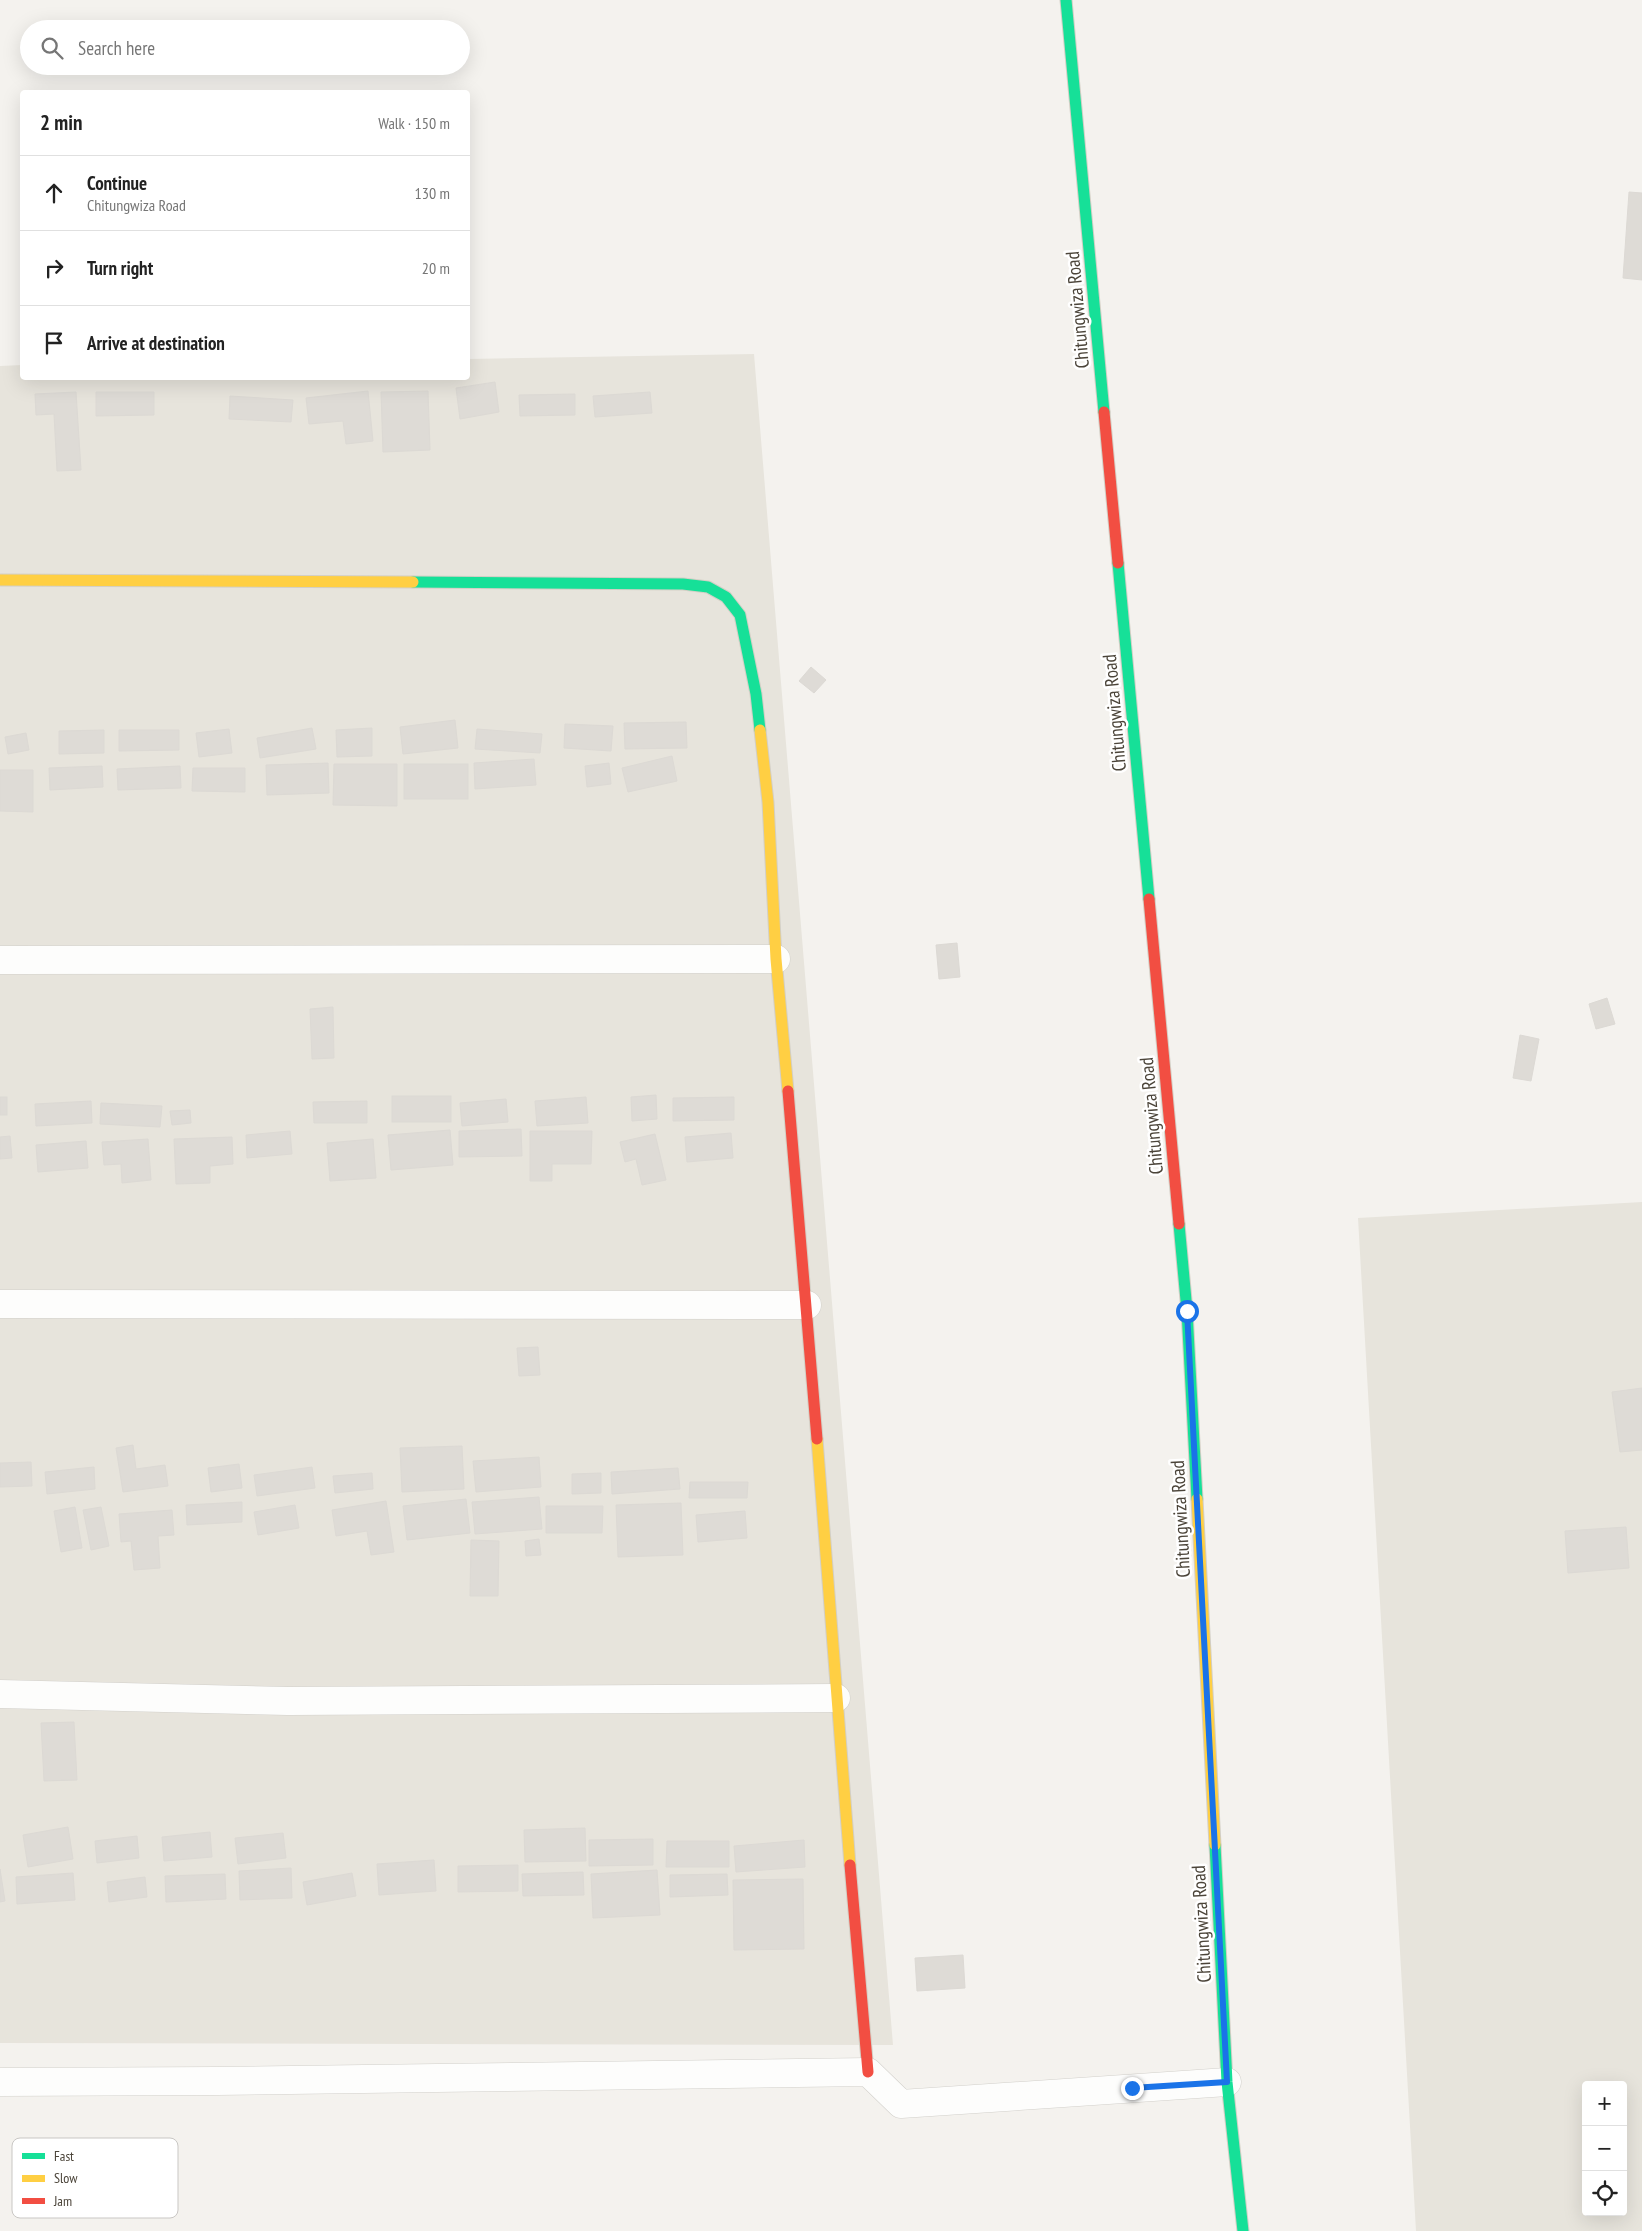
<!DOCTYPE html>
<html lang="en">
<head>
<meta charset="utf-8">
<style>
  body { margin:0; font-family:"PT Sans Narrow",sans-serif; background:#f2f2f2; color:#222 }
  .controls { position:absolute; right:15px; bottom:15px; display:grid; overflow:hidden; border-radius:5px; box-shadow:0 5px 20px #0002 }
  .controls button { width:45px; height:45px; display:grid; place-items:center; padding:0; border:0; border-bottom:1px solid #e0e0e0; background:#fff; color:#222; font:25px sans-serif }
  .stop { position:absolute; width:15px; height:15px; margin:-11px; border:4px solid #1a73e8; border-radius:50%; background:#fff }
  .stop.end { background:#1a73e8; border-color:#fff; box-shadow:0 1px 5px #0008 }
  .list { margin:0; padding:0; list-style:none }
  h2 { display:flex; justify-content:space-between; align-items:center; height:65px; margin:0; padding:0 20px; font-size:21px }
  h2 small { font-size:16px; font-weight:400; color:#767676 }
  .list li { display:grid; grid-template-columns:32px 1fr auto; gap:15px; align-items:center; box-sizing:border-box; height:75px; padding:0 20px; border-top:1px solid #e0e0e0 }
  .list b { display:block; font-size:19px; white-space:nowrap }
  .list p { margin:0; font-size:16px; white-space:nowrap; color:#767676 }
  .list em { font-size:16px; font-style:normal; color:#767676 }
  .icon { flex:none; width:28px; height:28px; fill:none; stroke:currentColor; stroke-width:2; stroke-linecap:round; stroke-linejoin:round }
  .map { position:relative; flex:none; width:1642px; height:2231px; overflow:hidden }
  .search { position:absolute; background:#fff; box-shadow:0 5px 20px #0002; left:20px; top:20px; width:450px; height:55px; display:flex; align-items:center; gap:12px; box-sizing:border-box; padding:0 18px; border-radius:28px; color:#767676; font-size:19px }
  .panel { position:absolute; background:#fff; box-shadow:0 5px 20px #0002; left:20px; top:90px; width:450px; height:290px; border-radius:5px }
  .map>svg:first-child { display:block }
  .residential { fill:#e7e4dc; fill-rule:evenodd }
  .building { fill:#dedbd6; stroke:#dcd9d4 }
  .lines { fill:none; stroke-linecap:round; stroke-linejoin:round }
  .street-casing { stroke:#d2d0cb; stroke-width:29 }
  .fast-casing { stroke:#d3cfc5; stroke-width:13 }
  .slow-casing { stroke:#d3cfc5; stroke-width:13 }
  .jam-casing { stroke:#d3cfc5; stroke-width:13 }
  .street { stroke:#fdfdfc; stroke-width:28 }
  .fast { stroke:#16e098; stroke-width:11 }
  .slow { stroke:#ffcf43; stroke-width:11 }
  .jam { stroke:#f24e42; stroke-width:11 }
  .route { stroke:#1a73e8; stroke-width:6 }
  .labels { text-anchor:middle; stroke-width:5; stroke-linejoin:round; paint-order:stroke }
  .street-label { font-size:19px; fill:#4b4439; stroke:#fff }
  .key { fill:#fff; stroke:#c9c7c4; stroke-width:1 }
  .key-label { font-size:14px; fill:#4b4439 }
</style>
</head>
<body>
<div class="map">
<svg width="1642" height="2231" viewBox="0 0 1642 2231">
  <rect width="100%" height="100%" fill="#f4f2ee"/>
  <g class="residential">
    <path d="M 754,354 L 893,2045 L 0,2043 L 0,366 L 22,365 L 22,378 L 468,378 L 468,359 Z"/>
    <path d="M 1642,1202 L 1642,2231 L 1416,2231 L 1358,1218 ZM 1586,2085 L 1623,2085 L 1623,2212 L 1586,2212 Z"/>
  </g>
  <g class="building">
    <path d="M 1629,192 L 1642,193 L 1642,280 L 1623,278 Z"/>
    <path d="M 495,382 L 499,412 L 460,419 L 456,388 Z"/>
    <path d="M 368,391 L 373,441 L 346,444 L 343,421 L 309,424 L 306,398 Z"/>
    <path d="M 428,391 L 430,450 L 383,452 L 381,392 Z"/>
    <path d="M 76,392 L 81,470 L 57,471 L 54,414 L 36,415 L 35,394 Z"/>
    <path d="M 96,392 L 154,392 L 154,415 L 96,416 Z"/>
    <path d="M 650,392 L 652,413 L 595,417 L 593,396 Z"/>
    <path d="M 575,394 L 575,415 L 520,416 L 519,395 Z"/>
    <path d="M 230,396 L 293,400 L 291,422 L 229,419 Z"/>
    <path d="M 811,667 L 826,680 L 814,693 L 799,681 Z"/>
    <path d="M 455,720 L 458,748 L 403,754 L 400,727 Z"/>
    <path d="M 686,722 L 687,748 L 625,749 L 624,723 Z"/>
    <path d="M 565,724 L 613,726 L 611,751 L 564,748 Z"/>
    <path d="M 312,728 L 316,749 L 260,758 L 257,738 Z"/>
    <path d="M 372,728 L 372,756 L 337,757 L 336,730 Z"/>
    <path d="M 229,729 L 232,753 L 199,757 L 196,733 Z"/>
    <path d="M 477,729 L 542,734 L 540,753 L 475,749 Z"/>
    <path d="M 104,730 L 104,753 L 59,754 L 59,731 Z"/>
    <path d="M 119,730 L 179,730 L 179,750 L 119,751 Z"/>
    <path d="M 26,733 L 29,750 L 8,754 L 5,737 Z"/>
    <path d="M 672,756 L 677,781 L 628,792 L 622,768 Z"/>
    <path d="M 534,759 L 536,785 L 475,789 L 474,763 Z"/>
    <path d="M 328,763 L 329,793 L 267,795 L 266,765 Z"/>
    <path d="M 609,763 L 611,784 L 587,787 L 585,766 Z"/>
    <path d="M 334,764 L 397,764 L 397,806 L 333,805 Z"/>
    <rect x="404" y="764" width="64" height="35"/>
    <path d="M 102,766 L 103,787 L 50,790 L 49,768 Z"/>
    <path d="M 180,766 L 181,788 L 118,790 L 117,769 Z"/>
    <path d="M 193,768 L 245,768 L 245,792 L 192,791 Z"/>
    <path d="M 0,770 L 33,770 L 33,812 L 0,811 Z"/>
    <path d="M 957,943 L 960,977 L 939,979 L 936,945 Z"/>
    <path d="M 1607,998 L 1615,1024 L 1596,1029 L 1589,1004 Z"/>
    <path d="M 333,1007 L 334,1058 L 312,1059 L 310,1009 Z"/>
    <path d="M 1520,1035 L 1539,1039 L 1531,1081 L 1513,1078 Z"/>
    <path d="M 656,1095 L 657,1119 L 632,1121 L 631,1097 Z"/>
    <rect x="392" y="1096" width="59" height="26"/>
    <rect x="0" y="1097" width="7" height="18"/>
    <path d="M 586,1097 L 588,1123 L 537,1126 L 535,1101 Z"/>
    <path d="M 734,1097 L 734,1120 L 673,1121 L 673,1098 Z"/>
    <path d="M 506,1099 L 508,1122 L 462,1126 L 460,1103 Z"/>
    <path d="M 91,1101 L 92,1123 L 36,1126 L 35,1104 Z"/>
    <path d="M 367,1101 L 367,1123 L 314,1123 L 313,1102 Z"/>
    <path d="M 101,1103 L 162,1106 L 160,1127 L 100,1124 Z"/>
    <path d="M 190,1110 L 191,1123 L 172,1125 L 170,1111 Z"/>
    <path d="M 521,1129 L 522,1156 L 459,1157 L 459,1131 Z"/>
    <path d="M 450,1130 L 453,1165 L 391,1170 L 388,1135 Z"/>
    <path d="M 290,1131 L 292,1154 L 247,1158 L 246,1135 Z"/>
    <path d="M 530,1131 L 592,1131 L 591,1164 L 552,1164 L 552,1181 L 530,1181 Z"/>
    <path d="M 731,1133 L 733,1158 L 687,1162 L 685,1137 Z"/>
    <path d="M 655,1134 L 666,1180 L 642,1185 L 636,1159 L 625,1162 L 620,1142 Z"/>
    <path d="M 10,1136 L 12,1158 L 0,1159 L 0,1137 Z"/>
    <path d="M 232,1137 L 233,1164 L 210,1166 L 210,1183 L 176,1184 L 174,1139 Z"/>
    <path d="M 148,1139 L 151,1180 L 122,1183 L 121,1164 L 104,1165 L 102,1142 Z"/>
    <path d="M 373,1139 L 376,1178 L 330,1181 L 327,1143 Z"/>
    <path d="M 86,1141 L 88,1168 L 38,1172 L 36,1145 Z"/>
    <path d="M 538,1347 L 540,1375 L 519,1376 L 517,1348 Z"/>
    <path d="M 1642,1388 L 1642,1450 L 1620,1452 L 1612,1392 Z"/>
    <path d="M 133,1445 L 136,1469 L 165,1465 L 168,1486 L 123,1492 L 116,1448 Z"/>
    <path d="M 462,1446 L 464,1489 L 402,1492 L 400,1448 Z"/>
    <path d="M 539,1457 L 541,1487 L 476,1492 L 473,1461 Z"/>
    <path d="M 31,1462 L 32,1486 L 0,1487 L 0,1463 Z"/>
    <path d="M 239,1464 L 242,1488 L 211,1492 L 208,1468 Z"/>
    <path d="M 94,1467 L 95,1489 L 47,1494 L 45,1472 Z"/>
    <path d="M 312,1467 L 315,1488 L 257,1496 L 254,1475 Z"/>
    <path d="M 678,1468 L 680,1489 L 612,1494 L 611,1472 Z"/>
    <path d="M 372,1473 L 373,1489 L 335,1493 L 333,1476 Z"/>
    <path d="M 601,1473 L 601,1493 L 572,1494 L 572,1474 Z"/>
    <path d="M 690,1482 L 748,1482 L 747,1498 L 689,1498 Z"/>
    <path d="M 539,1497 L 542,1529 L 475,1534 L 472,1502 Z"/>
    <path d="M 466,1499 L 470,1533 L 407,1540 L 403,1506 Z"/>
    <path d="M 386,1501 L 394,1552 L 371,1555 L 367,1531 L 336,1536 L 332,1510 Z"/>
    <path d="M 242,1502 L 242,1522 L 187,1525 L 186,1505 Z"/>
    <path d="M 681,1503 L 683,1555 L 618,1557 L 616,1505 Z"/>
    <path d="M 295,1505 L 299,1528 L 258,1535 L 254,1512 Z"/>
    <path d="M 546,1506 L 603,1506 L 602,1533 L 546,1533 Z"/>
    <path d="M 75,1507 L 82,1548 L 61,1552 L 54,1511 Z"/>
    <path d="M 101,1507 L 109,1546 L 91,1550 L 83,1510 Z"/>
    <path d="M 172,1510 L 174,1535 L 158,1536 L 160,1568 L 134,1570 L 131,1541 L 121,1542 L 119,1514 Z"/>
    <path d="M 745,1511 L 747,1538 L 698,1542 L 696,1515 Z"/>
    <path d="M 1626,1527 L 1629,1568 L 1568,1573 L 1565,1531 Z"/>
    <path d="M 539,1539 L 541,1555 L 526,1556 L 525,1541 Z"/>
    <path d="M 471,1540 L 499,1541 L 498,1596 L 470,1596 Z"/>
    <path d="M 74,1722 L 77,1780 L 44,1781 L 41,1723 Z"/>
    <path d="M 68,1827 L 73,1859 L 28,1867 L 23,1835 Z"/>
    <path d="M 585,1828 L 586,1861 L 525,1862 L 524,1830 Z"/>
    <path d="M 210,1832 L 212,1857 L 164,1861 L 162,1837 Z"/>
    <path d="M 283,1833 L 286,1858 L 238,1864 L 235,1838 Z"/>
    <path d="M 137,1836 L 139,1858 L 97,1863 L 95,1841 Z"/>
    <path d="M 653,1839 L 653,1865 L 589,1866 L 589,1840 Z"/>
    <path d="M 804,1840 L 805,1867 L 736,1872 L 734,1846 Z"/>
    <path d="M 667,1841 L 729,1841 L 729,1867 L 666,1867 Z"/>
    <path d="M 434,1860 L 436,1891 L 379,1895 L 377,1864 Z"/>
    <path d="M 518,1865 L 518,1891 L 458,1892 L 458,1866 Z"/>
    <path d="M 291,1868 L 292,1898 L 240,1900 L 239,1871 Z"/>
    <path d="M 0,1869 L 5,1901 L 0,1902 Z"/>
    <path d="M 657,1870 L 660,1915 L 593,1918 L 591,1874 Z"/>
    <path d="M 583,1872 L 584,1895 L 523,1896 L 522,1874 Z"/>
    <path d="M 73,1873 L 75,1900 L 17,1904 L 16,1877 Z"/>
    <path d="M 352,1873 L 356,1896 L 307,1905 L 303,1882 Z"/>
    <path d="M 225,1874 L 226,1899 L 166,1902 L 165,1876 Z"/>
    <path d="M 727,1874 L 728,1895 L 670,1897 L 670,1875 Z"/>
    <path d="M 145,1877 L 147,1897 L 109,1902 L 107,1882 Z"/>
    <path d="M 803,1879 L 804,1949 L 734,1950 L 733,1880 Z"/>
    <path d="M 963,1955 L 965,1988 L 917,1991 L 915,1958 Z"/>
  </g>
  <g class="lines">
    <g class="street-casing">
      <g id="street">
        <path d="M 0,960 L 776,959"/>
        <path d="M 0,1304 L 807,1305"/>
        <path d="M 0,1694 L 288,1701 L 836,1698"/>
        <path d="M 0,2082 L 217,2081 L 868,2072 L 901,2104 L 1227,2082"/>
      </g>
    </g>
    <g class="fast-casing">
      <g id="fast">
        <path d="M 1066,0 L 1104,412"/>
        <path d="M 1118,563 L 1149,899"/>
        <path d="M 413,582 L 683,584 L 708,587 L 726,597 L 740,615 L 756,694 L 760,730"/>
        <path d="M 1179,1224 L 1187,1311 L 1197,1499"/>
        <path d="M 1215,1845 L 1227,2082 L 1243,2231"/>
      </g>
    </g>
    <g class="slow-casing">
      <g id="slow">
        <path d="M 0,580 L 413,582"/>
        <path d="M 760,730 L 768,802 L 776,959 L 788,1091"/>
        <path d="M 817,1439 L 850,1865"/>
        <path d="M 1197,1499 L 1215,1845"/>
      </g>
    </g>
    <g class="jam-casing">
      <g id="jam">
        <path d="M 1104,412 L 1118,563"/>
        <path d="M 1149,899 L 1179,1224"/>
        <path d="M 788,1091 L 817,1439"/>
        <path d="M 850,1865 L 868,2072"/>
      </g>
    </g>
    <use href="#street" class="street"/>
    <use href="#fast" class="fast"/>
    <use href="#slow" class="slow"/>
    <use href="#jam" class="jam"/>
  </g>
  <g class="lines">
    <path class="route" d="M 1132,2088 L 1227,2082 L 1187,1311"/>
  </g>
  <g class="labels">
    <g class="street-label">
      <text transform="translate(1077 310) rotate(-95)" y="7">Chitungwiza Road</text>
      <text transform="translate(1114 713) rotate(-95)" y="7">Chitungwiza Road</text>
      <text transform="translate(1151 1116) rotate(-95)" y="7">Chitungwiza Road</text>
      <text transform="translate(1180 1519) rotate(-93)" y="7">Chitungwiza Road</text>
      <text transform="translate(1201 1924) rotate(-93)" y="7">Chitungwiza Road</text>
    </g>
  </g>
  <rect x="12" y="2138" width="166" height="80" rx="8" class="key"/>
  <rect x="22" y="2153" width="23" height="6" fill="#16e098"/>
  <rect x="22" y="2175" width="23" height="7" fill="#ffcf43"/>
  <rect x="22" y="2198" width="23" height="6" fill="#f24e42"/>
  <g class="key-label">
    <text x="54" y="2161">Fast</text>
    <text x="54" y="2183">Slow</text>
    <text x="54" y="2206">Jam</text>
  </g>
</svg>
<div class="controls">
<button>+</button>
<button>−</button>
<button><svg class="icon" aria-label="locate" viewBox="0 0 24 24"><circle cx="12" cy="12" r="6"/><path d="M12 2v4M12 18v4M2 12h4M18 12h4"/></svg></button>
</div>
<div class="stop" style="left:1187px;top:1311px"></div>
<div class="stop end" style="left:1132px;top:2088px"></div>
<div class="search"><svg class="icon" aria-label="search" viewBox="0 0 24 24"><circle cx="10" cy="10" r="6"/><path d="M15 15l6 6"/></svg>Search here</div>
<section class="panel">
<h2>2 min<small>Walk · 150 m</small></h2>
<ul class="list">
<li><svg class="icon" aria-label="ahead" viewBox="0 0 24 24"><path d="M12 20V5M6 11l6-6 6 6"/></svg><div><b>Continue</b><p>Chitungwiza Road</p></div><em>130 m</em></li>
<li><svg class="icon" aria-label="right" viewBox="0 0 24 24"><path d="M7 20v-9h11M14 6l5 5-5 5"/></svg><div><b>Turn right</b></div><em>20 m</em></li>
<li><svg class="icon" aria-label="arrive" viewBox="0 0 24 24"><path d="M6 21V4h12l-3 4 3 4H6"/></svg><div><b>Arrive at destination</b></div></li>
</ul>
</section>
</div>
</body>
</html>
